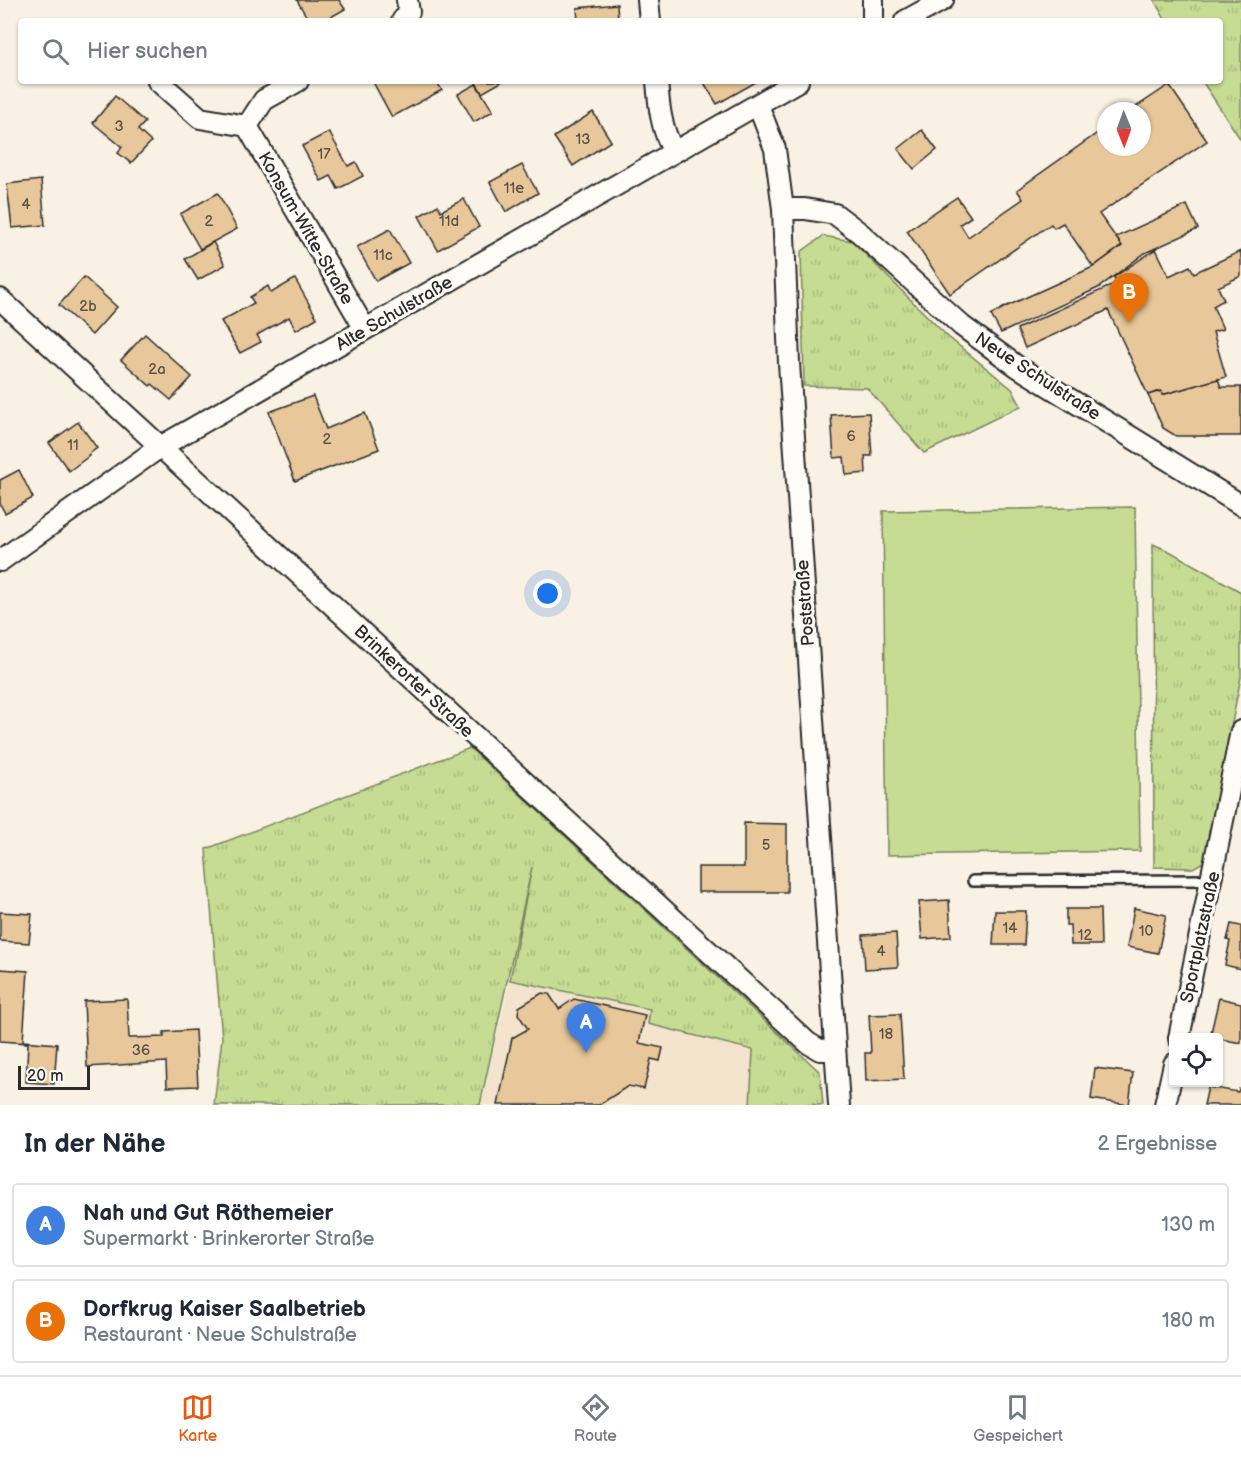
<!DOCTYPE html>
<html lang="de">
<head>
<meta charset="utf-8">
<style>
  body { margin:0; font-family:"Balsamiq Sans",sans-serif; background:#f6f6f7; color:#1f2937 }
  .controls { position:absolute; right:18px; bottom:18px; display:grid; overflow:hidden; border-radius:6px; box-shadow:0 2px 4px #0004 }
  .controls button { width:54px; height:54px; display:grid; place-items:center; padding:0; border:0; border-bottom:2px solid #e0e1e3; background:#fff; color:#1f2937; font:30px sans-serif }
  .compass { position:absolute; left:1097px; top:102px; width:54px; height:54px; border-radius:50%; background:#fff; box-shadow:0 2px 4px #0004; rotate:179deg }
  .scale { position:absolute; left:18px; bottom:15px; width:72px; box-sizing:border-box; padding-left:6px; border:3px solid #2b2b2b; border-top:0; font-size:16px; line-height:21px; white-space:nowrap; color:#2b2b2b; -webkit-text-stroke:4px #fdfcf7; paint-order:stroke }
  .you { position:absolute; left:548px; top:594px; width:21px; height:21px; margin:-15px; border:4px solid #fff; border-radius:50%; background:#1a73e8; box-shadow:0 0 0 9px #1a73e833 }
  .badge { display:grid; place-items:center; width:39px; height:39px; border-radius:50%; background:#ea580c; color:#fff; font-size:20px; font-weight:700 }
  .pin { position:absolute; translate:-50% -50px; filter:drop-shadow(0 2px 3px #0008) }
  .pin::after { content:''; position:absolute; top:32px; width:21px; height:18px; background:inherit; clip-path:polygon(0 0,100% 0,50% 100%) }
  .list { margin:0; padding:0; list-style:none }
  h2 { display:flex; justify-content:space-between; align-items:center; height:78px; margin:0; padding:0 24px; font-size:26px }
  h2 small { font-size:20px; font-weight:400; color:#747a83 }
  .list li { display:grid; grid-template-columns:39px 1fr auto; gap:18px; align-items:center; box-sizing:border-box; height:84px; margin:0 12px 12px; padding:0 12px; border:2px solid #e0e1e3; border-radius:6px }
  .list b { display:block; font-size:22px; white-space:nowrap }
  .list p { margin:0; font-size:20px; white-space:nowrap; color:#747a83 }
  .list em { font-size:20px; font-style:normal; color:#747a83 }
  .icon { flex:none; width:33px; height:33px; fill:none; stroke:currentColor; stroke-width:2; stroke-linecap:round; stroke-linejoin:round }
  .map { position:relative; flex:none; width:1241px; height:1105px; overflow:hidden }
  .search { position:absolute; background:#fff; box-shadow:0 2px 4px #0004; left:18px; right:18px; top:18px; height:66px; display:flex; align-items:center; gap:15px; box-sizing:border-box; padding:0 21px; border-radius:6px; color:#747a83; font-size:22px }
  .sheet { height:270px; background:#fff }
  nav { display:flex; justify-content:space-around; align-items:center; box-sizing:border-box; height:84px; border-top:2px solid #e0e1e3; background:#fff; font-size:16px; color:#747a83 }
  nav a { display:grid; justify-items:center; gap:3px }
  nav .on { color:#ea580c }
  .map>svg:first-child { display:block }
  .built { fill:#f4e4ce }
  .grass { fill:url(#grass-tufts); stroke:#78845e; stroke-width:1.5 }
  .garden { fill:#c5dc92; stroke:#78845e; stroke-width:1.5 }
  .building { fill:#e8c79a; stroke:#2b2b2b; stroke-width:1.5 }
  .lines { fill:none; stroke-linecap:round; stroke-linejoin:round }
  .lane-casing { stroke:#2b2b2b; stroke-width:14 }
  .street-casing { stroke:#2b2b2b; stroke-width:24 }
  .lane { stroke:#fdfcf7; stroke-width:9 }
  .street { stroke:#fdfcf7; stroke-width:20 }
  .labels { text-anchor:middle; stroke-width:6; stroke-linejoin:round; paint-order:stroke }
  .number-label { font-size:15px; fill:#5a5247 }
  .street-label { font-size:18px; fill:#2b2b2b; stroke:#fdfcf7 }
</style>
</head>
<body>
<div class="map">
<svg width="1241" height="1105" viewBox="0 0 1241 1105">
  <defs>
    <pattern id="grass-tufts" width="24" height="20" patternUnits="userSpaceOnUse" patternTransform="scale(1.5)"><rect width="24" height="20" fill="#c5dc92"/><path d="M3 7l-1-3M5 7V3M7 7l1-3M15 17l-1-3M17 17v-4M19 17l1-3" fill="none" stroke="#a9bd7e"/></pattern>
  </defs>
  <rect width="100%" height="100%" fill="#f9f1e4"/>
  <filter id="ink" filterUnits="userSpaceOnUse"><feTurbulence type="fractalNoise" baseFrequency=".0167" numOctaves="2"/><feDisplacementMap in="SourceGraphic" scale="12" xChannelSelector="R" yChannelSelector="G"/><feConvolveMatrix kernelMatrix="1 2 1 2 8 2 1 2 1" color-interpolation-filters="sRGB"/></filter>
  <g filter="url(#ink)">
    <path class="built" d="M 510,980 L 650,1009 L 648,1024 L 753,1050 L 750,1105 L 481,1105 Z"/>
    <g class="grass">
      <path d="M 1154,0 L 1241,0 L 1241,140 L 1202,81 L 1220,81 L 1220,21 L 1166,21 Z"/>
      <path d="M 823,236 L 852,241 L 947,336 L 1012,389 L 1021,406 L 924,453 L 867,388 L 804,386 L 801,252 Z"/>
      <path d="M 1153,544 L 1171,552 L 1241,592 L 1241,677 L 1205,861 L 1193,868 L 1154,867 Z"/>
      <path d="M 470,748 L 820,1072 L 823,1105 L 750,1105 L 753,1050 L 648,1024 L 650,1009 L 510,980 L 532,867 L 480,1105 L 214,1105 L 222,1038 L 206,849 Z"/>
    </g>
    <path class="garden" d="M 1135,507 L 1140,851 L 887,855 L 883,511 Z"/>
    <g class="building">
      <path d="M 297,0 L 339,0 L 345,9 L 324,21 L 309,21 Z"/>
      <path d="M 617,4 L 618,20 L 627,19 L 627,21 L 578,21 L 577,8 Z"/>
      <path d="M 375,81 L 436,81 L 442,90 L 392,117 L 373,82 Z"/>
      <path d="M 475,81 L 503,81 L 482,93 Z"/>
      <path d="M 703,81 L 758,81 L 717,104 Z"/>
      <path d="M 476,84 L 493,111 L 474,122 L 458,94 Z"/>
      <path d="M 1169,85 L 1207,141 L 1099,214 L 1122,246 L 1093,267 L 1063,223 L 1054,228 L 1051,224 L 950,294 L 907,231 L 957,197 L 971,217 L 960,224 L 968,237 L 1023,199 L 1017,190 L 1106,127 L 1106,147 L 1142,147 L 1142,111 L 1130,111 Z"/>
      <path d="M 115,96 L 145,122 L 138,130 L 151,142 L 131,163 L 118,153 L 122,147 L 93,123 Z"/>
      <path d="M 593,112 L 611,141 L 573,166 L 554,137 Z"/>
      <path d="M 922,130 L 937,150 L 914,169 L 898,149 Z"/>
      <path d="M 329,132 L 348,166 L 356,162 L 363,176 L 338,189 L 331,176 L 321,181 L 302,146 Z"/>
      <path d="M 522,165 L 538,193 L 506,212 L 490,182 Z"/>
      <path d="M 41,180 L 45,225 L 12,228 L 7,184 Z"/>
      <path d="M 218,193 L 237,229 L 200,249 L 180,214 Z"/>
      <path d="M 464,199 L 479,227 L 438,250 L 419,216 L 438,205 L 441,211 Z"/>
      <path d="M 1187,205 L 1198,229 L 1145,253 L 1098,288 L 1001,333 L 991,315 L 1005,307 L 1093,267 L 1122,246 L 1116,237 Z"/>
      <path d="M 390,229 L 409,263 L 376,281 L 357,247 Z"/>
      <path d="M 213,242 L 225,265 L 198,280 L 185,259 Z"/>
      <path d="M 1156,249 L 1169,276 L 1190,266 L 1194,273 L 1241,251 L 1241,276 L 1218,287 L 1224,300 L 1213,306 L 1223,329 L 1213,332 L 1226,377 L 1162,395 L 1161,391 L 1148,395 L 1108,310 L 1025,348 L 1017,329 L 1117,283 L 1114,277 Z"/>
      <path d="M 84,277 L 117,307 L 92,335 L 59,305 Z"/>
      <path d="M 295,279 L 317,318 L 296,330 L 289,317 L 257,335 L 261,342 L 240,353 L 221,321 L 254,303 L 250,297 L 268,286 L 271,293 Z"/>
      <path d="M 145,334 L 192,377 L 171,400 L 152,384 L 150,386 L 121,360 Z"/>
      <path d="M 1218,379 L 1221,387 L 1241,387 L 1241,436 L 1176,436 L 1163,428 L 1148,395 L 1161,391 L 1162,395 Z"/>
      <path d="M 313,396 L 326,429 L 365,413 L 379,449 L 295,481 L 269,412 Z"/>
      <path d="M 869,413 L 872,456 L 865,456 L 866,473 L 846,475 L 844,457 L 834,458 L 831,415 Z"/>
      <path d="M 78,422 L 97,448 L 88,455 L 89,456 L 69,471 L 49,443 Z"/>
      <path d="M 19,470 L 33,498 L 5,513 L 0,504 L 0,480 Z"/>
      <path d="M 744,823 L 787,824 L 787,892 L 698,892 L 698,867 L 744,867 Z"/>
      <path d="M 949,900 L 951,937 L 922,939 L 919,902 Z"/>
      <path d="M 1134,908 L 1166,915 L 1158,953 L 1127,947 Z"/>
      <path d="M 1066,909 L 1100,909 L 1101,945 L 1071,945 L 1070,925 L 1066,925 Z"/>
      <path d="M 995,911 L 1026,911 L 1024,945 L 993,945 Z"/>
      <path d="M 0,912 L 32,914 L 29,943 L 0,941 Z"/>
      <path d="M 1231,924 L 1241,926 L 1241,969 L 1225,965 L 1230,941 L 1227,940 Z"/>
      <path d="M 896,933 L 898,967 L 865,969 L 863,935 Z"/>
      <path d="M 0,969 L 28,971 L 23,1041 L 57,1044 L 54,1084 L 26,1082 L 28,1043 L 0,1041 Z"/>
      <path d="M 542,993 L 549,994 L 559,1009 L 574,999 L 645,1015 L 639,1043 L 663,1048 L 660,1061 L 651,1059 L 644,1089 L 628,1086 L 599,1105 L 498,1105 L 512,1038 L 528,1029 L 518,1014 L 519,1007 Z"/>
      <path d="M 1219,998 L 1241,1003 L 1241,1043 L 1210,1037 Z"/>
      <path d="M 127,999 L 129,1038 L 164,1037 L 164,1032 L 195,1030 L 198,1086 L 167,1087 L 166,1062 L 87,1067 L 84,1001 Z"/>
      <path d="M 900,1014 L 904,1079 L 866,1081 L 865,1053 L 871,1053 L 869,1015 Z"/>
      <path d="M 1095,1068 L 1133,1073 L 1129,1105 L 1091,1099 Z"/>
      <path d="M 1208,1087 L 1238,1092 L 1239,1089 L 1241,1090 L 1241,1105 L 1204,1105 Z"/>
    </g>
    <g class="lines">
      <g class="lane-casing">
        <path id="lane" d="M 973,881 L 1212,880"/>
      </g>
      <g class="street-casing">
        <g id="street">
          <path d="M 648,0 L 650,21"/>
          <path d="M 873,0 L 873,21"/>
          <path d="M 402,21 L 409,12 L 407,0"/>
          <path d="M 905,21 L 943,0"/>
          <path d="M 158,81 L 200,118 L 247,126 L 365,329"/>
          <path d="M 657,81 C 659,107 661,129 674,152"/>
          <path d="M 758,105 L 775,149 L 783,209 L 789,363 L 839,1105"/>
          <path d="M 247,126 L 264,100 L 298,81"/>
          <path d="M 783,209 L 805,209 L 835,214 L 860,233 L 962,326 L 1018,367 L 1241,505"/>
          <path d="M 0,299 L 808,1043 L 820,1050 L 834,1050"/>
          <path d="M 0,561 L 160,447 L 798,81"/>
          <path d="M 1179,1038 L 1241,731"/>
          <path d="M 1165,1105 L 1174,1064"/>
        </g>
      </g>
      <use href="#lane" class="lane"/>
      <use href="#street" class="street"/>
    </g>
  </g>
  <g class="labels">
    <g class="number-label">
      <text x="119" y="131">3</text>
      <text x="583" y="144">13</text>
      <text x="324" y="159">17</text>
      <text x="514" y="193">11e</text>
      <text x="26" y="209">4</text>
      <text x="209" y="226">2</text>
      <text x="449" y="226">11d</text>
      <text x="383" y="260">11c</text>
      <text x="88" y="311">2b</text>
      <text x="157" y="374">2a</text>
      <text x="851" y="441">6</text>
      <text x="327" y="444">2</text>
      <text x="73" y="450">11</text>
      <text x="766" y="850">5</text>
      <text x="1010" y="933">14</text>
      <text x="1146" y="936">10</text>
      <text x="1085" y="940">12</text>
      <text x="881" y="956">4</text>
      <text x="886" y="1039">18</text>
      <text x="141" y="1055">36</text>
    </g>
    <g class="street-label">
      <text transform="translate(306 228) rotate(60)" y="6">Konsum-Witte-Straße</text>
      <text transform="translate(394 313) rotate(-30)" y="6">Alte Schulstraße</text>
      <text transform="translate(1038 376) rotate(33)" y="6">Neue Schulstraße</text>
      <text transform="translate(805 603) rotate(-94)" y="6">Poststraße</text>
      <text transform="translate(414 681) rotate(43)" y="6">Brinkerorter Straße</text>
      <text transform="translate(1200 937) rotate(-78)" y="6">Sportplatzstraße</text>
    </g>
  </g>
</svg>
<div class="controls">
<button><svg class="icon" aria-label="locate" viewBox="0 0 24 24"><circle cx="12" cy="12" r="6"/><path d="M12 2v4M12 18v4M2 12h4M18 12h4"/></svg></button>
</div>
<svg class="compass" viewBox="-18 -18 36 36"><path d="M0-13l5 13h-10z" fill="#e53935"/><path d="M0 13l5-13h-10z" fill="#747a83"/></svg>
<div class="scale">20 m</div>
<div class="you"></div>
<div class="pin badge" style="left:586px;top:1053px;background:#3f7fe0">A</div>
<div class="pin badge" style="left:1129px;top:323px;background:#e8710a">B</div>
<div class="search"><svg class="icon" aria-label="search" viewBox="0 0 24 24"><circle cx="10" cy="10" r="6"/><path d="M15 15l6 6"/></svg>Hier suchen</div>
</div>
<section class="sheet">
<h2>In der Nähe<small>2 Ergebnisse</small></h2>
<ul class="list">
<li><span class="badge" style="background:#3f7fe0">A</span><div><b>Nah und Gut Röthemeier</b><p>Supermarkt · Brinkerorter Straße</p></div><em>130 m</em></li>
<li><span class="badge" style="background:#e8710a">B</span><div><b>Dorfkrug Kaiser Saalbetrieb</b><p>Restaurant · Neue Schulstraße</p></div><em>180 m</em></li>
</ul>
</section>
<nav>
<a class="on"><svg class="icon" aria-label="map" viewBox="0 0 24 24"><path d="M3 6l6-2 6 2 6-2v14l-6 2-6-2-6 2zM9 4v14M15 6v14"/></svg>Karte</a>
<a><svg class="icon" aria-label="directions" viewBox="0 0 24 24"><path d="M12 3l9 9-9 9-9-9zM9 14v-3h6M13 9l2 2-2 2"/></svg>Route</a>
<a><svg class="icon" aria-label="saved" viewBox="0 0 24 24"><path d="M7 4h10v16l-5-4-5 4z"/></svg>Gespeichert</a>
</nav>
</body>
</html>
